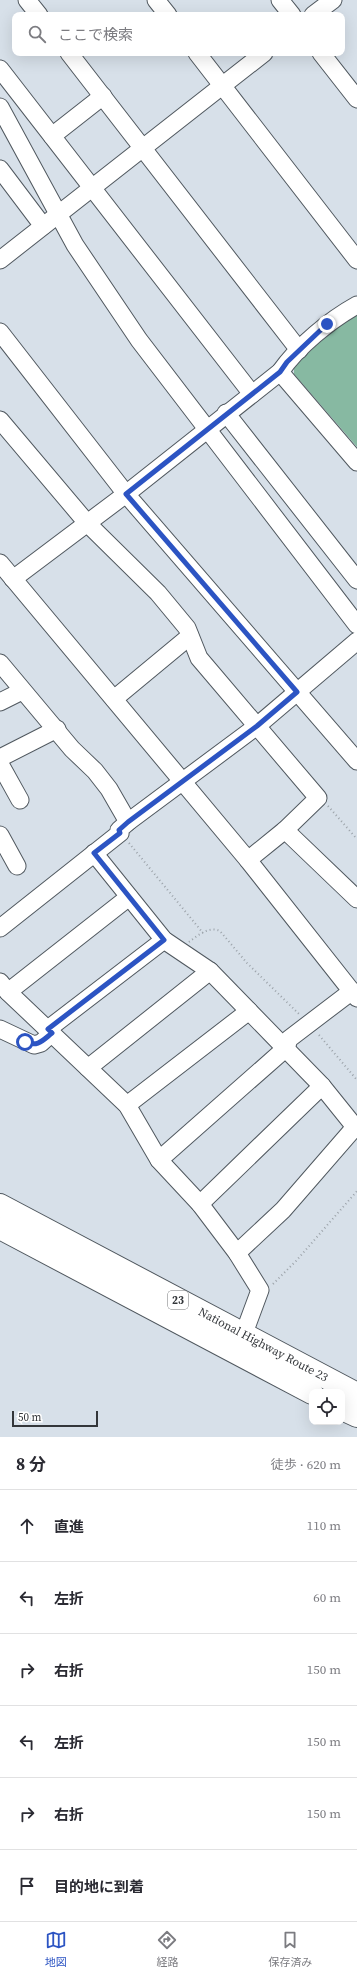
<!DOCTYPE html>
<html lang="ja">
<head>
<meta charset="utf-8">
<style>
  body { margin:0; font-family:"Source Serif 4","Noto Sans JP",serif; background:#f7f7f7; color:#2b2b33 }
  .controls { position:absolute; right:12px; bottom:12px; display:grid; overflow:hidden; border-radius:8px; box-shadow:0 4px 16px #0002 }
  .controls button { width:36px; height:36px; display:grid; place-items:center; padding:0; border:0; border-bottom:1px solid #e1e1e2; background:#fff; color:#2b2b33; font:20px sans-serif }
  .scale { position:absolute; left:12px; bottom:10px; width:86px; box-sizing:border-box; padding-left:4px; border:2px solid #33363a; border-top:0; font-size:11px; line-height:14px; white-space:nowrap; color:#33363a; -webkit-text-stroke:3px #fff; paint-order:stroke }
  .stop { position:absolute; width:12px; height:12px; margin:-9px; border:3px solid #2c54c3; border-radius:50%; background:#fff }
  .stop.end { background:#2c54c3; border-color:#fff; box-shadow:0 1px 4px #0008 }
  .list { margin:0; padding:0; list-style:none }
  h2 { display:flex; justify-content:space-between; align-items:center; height:52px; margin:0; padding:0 16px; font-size:17px }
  h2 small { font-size:13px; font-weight:400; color:#7c7c81 }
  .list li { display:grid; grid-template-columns:26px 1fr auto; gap:12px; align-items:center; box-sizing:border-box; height:72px; padding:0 16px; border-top:1px solid #e1e1e2 }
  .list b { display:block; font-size:15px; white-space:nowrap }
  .list em { font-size:13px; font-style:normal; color:#7c7c81 }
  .icon { flex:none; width:22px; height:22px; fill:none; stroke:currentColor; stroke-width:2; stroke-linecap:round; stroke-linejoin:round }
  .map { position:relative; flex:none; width:357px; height:1437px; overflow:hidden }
  .search { position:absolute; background:#fff; box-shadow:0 4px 16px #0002; left:12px; right:12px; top:12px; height:44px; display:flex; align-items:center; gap:10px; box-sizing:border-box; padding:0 14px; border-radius:8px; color:#7c7c81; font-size:15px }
  .sheet { height:484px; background:#fff }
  nav { display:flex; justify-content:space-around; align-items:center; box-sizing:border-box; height:56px; border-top:1px solid #e1e1e2; background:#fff; font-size:11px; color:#7c7c81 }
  nav a { display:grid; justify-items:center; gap:2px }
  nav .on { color:#2c54c3 }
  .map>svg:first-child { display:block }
  .green { fill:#87b9a2 }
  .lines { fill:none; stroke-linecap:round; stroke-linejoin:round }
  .minor-casing { stroke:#50585f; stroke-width:19 }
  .highway-casing { stroke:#50585f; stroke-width:24 }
  .path { stroke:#9ba2a9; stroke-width:2; stroke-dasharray:1 3; stroke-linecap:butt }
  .minor { stroke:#fff; stroke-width:17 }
  .highway { stroke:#fff; stroke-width:22 }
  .route { stroke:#2c54c3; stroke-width:5 }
  .labels { text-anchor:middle; stroke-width:4; stroke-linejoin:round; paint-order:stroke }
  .shield { fill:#fff; stroke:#707275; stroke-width:1 }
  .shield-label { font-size:11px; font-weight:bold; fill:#33363a }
  .street-label { font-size:12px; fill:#33363a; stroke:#fff }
</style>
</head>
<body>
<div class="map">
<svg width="357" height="1437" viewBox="0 0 357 1437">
  <rect width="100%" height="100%" fill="#d7e0e9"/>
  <path class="green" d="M 357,313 L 357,447 L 294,374 L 294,366 L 333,330 Z"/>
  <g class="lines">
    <g class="minor-casing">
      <g id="minor">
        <path d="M 27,0 L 39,15"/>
        <path d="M 156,0 L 168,15"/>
        <path d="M 280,0 L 292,15"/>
        <path d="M 313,15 L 333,0"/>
        <path d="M 69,53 L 299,350"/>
        <path d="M 197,53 L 357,260"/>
        <path d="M 321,53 L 357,99"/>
        <path d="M 0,69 L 252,394"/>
        <path d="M 0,107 L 75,245 L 139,340 L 357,625"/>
        <path d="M 52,136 L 103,96"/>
        <path d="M 0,169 L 43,226"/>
        <path d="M 0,260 L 264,53"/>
        <path d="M 0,332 L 126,494 L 357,761"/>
        <path d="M 280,372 L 357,462"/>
        <path d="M 226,413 L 357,580"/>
        <path d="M 0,420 L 87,523 L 158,593 L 187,628 L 199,658 L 318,798 L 285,830 L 248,860"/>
        <path d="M 0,563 L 248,860 L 357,998"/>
        <path d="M 13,579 L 126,494 L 280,372 C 298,346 330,320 357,305"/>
        <path d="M 0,663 L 72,749 L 95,771 L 109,789 L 128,822"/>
        <path d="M 114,699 L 190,636"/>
        <path d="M 0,702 L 22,691"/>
        <path d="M 0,758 L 57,729"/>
        <path d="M 0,764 L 20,800"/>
        <path d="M 285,830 L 357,899"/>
        <path d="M 0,835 L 17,866"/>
        <path d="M 94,853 L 164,940 L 210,971 L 322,1086 L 355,1127 L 283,1210 L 237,1253"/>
        <path d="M 0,928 L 120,833 L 119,830 L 128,822 L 257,726 L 357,641"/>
        <path d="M 0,982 L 8,992 L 127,1105 L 159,1160 L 200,1204 L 237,1253 L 260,1290 L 240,1344"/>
        <path d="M 8,992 L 129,897"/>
        <path d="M 0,1029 L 34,1045 L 41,1043 L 52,1033"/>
        <path d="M 48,1029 L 164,940"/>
        <path d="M 88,1068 L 210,971"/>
        <path d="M 127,1105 L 249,1011"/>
        <path d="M 159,1160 L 286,1048 L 289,1039 L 352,991"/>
        <path d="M 200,1204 L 322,1086"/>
      </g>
    </g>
    <g class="highway-casing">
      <g id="highway">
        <path id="s1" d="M 0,1205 L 357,1394"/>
        <path d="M 0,1228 L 312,1393"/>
        <path d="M 342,1409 L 357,1416"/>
      </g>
    </g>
    <g class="path">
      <path d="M 328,806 L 357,839"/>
      <path d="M 129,843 L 203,933"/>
      <path d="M 189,942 C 198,935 209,926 220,931 L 247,963 L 299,1014"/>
      <path d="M 319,1035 L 357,1080"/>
      <path d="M 273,1284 L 296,1261 L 357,1191"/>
    </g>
    <use href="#minor" class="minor"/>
    <use href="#highway" class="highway"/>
  </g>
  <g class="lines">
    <path class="route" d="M 25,1042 C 38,1047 42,1041 52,1033 L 48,1029 L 164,940 L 94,853 L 120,833 L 119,830 L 128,822 L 257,726 L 297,692 L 126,494 L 280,372 L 287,362 L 327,324"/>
  </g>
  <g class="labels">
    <rect class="shield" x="168" y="1291" width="20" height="18" rx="3"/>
    <g class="shield-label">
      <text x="178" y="1304">23</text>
    </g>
    <g class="street-label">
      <text dy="4" stroke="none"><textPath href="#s1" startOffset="298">National Highway Route 23</textPath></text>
    </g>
  </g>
</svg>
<div class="controls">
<button><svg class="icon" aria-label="locate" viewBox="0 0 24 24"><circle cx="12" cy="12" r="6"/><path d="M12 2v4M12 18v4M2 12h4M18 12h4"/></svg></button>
</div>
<div class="scale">50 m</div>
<div class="stop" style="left:25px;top:1042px"></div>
<div class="stop end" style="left:327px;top:324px"></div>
<div class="search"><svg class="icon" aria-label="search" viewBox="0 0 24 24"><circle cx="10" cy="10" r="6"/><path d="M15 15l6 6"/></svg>ここで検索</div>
</div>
<section class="sheet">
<h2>8 分<small>徒歩 · 620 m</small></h2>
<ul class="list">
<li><svg class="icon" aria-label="ahead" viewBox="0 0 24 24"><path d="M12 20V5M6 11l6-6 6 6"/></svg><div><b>直進</b></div><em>110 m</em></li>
<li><svg class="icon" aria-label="left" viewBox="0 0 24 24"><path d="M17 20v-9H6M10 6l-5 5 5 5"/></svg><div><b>左折</b></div><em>60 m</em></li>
<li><svg class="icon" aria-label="right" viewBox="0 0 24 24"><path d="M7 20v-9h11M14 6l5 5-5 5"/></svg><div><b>右折</b></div><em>150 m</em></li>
<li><svg class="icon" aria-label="left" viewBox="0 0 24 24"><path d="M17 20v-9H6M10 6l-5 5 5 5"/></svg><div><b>左折</b></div><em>150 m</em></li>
<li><svg class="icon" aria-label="right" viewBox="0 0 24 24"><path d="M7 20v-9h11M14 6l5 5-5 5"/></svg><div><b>右折</b></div><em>150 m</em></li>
<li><svg class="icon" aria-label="arrive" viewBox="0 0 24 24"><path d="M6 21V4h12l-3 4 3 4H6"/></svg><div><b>目的地に到着</b></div></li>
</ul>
</section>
<nav>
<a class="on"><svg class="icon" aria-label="map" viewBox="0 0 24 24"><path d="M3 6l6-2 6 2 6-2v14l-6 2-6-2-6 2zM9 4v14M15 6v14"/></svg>地図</a>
<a><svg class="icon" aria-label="directions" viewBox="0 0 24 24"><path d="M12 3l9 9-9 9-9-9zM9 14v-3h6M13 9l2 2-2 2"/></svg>経路</a>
<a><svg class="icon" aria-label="saved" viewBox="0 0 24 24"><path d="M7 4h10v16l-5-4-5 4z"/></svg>保存済み</a>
</nav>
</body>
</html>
